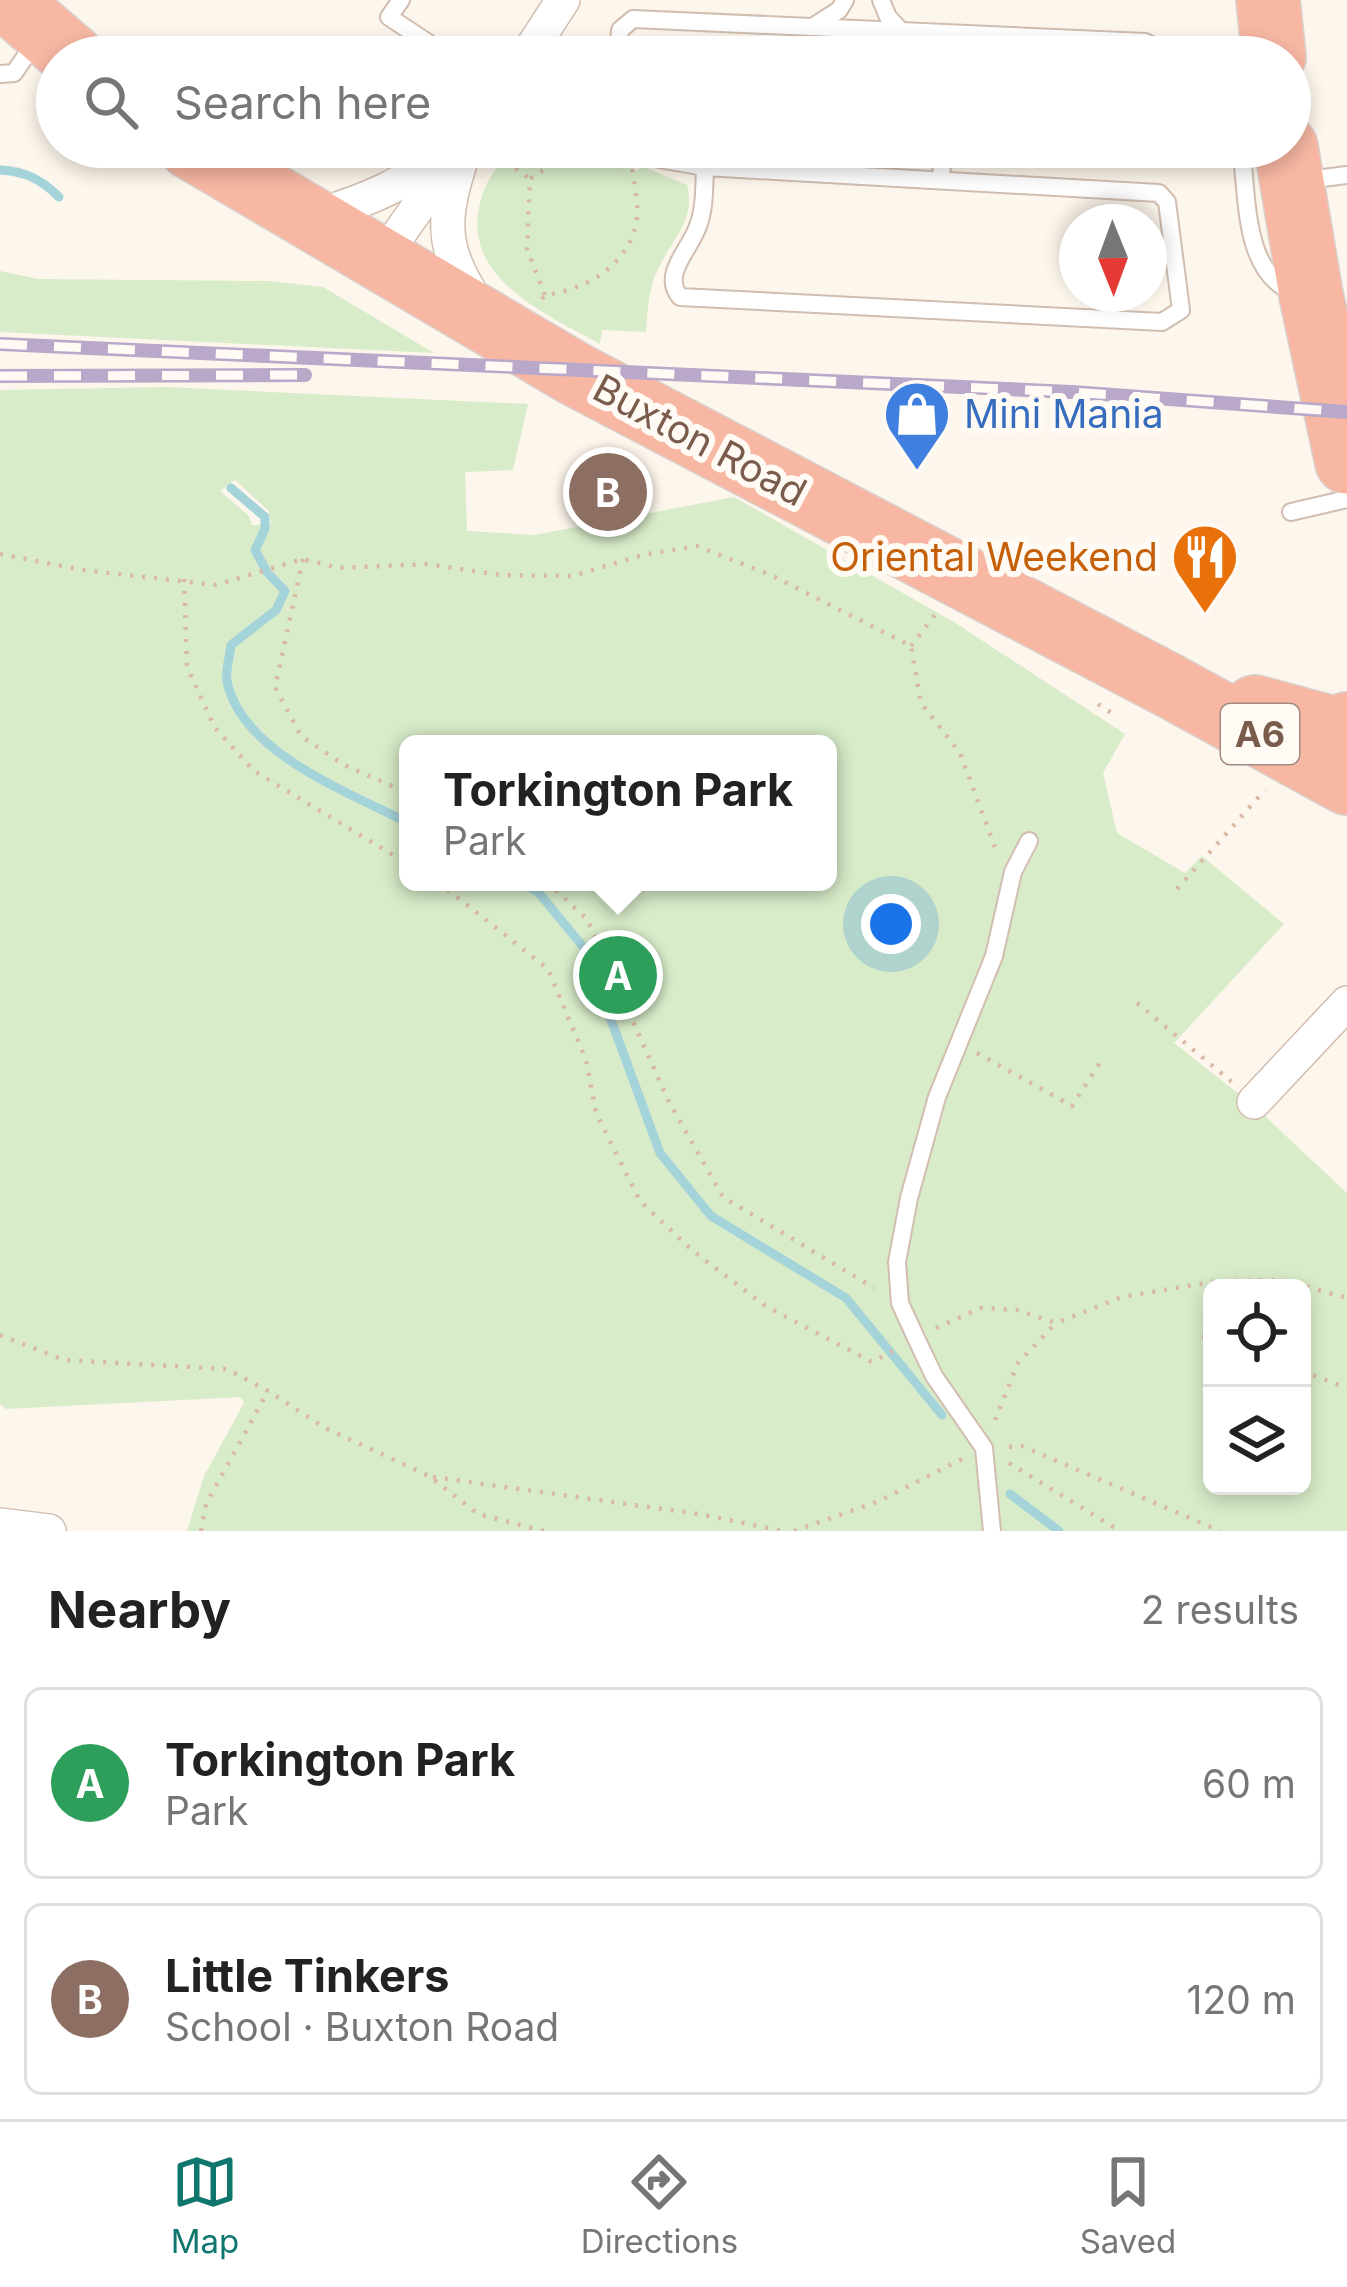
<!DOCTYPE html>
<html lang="en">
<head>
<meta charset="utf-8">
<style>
  body { margin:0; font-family:Inter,sans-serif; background:#f2f2f2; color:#222 }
  .controls { position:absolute; right:36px; bottom:36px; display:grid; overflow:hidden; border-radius:18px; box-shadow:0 6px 18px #0003 }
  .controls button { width:108px; height:108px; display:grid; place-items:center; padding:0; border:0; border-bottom:3px solid #e0e0e0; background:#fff; color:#222; font:60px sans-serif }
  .compass { position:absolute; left:1059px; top:204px; width:108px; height:108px; border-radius:50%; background:#fff; box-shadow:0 6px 18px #0003; rotate:179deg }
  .you { position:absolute; left:891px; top:924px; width:42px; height:42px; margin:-30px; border:9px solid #fff; border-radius:50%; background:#1a73e8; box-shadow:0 0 0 18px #1a73e833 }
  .badge { display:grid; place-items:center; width:78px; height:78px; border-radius:50%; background:#0f766e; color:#fff; font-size:39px; font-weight:700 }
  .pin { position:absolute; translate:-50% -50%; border:6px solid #fff; box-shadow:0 3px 12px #0006 }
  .popup { position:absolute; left:399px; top:735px; width:438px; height:156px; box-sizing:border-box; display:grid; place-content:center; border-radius:18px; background:#fff; filter:drop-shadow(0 3px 9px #0005); font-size:39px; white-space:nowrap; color:#767676 }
  .popup b { font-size:45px; color:#222 }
  .popup::after { content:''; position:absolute; left:50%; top:100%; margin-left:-24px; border:24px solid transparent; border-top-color:#fff }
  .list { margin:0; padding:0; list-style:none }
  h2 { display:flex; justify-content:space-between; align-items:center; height:156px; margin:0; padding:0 48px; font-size:51px }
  h2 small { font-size:39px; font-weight:400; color:#767676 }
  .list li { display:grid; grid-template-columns:78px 1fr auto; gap:36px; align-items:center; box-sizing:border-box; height:192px; margin:0 24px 24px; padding:0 24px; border:3px solid #e0e0e0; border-radius:18px }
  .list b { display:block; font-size:45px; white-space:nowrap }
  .list p { margin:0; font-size:39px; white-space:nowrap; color:#767676 }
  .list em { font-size:39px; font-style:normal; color:#767676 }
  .icon { flex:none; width:66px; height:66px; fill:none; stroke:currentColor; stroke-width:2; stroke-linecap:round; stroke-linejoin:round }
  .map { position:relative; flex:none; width:1347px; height:1531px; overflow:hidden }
  .search { position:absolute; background:#fff; box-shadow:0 6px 18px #0003; left:36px; right:36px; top:36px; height:132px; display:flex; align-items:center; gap:30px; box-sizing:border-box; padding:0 42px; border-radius:66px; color:#767676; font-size:45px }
  .sheet { height:588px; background:#fff }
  nav { display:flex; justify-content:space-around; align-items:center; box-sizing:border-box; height:168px; border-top:3px solid #e0e0e0; background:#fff; font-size:33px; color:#767676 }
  nav a { display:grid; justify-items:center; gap:6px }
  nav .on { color:#0f766e }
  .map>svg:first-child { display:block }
  .green { fill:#d8ecc9; fill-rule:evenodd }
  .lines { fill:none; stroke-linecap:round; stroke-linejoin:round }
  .stream { stroke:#a5d3da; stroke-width:9 }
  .lane-casing { stroke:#d1beb0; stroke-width:20 }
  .street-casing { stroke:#d1beb0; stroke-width:36 }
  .highway-casing { stroke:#dad1cd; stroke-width:66 }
  .path { stroke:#d9b8a5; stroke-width:4.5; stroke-dasharray:3 9; stroke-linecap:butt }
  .lane { stroke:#fff; stroke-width:16 }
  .street { stroke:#fff; stroke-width:33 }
  .highway { stroke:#f7b7a3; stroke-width:63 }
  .rail-casing { stroke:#b9a8c9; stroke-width:14 }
  .rail { stroke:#fffaf3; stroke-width:9; stroke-dasharray:27; stroke-linecap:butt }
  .labels { text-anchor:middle; stroke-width:12; stroke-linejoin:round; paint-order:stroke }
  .shield { fill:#fffaf3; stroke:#a28b7f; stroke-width:3 }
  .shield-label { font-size:36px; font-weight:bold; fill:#7a5c4d }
  .shop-label { font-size:39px; fill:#366cbe; stroke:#fffaf3; text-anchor:start }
  .street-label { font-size:39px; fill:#7a5c4d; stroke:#fffaf3 }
  .food-label { font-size:39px; fill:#c56008; stroke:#fffaf3; text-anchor:end }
</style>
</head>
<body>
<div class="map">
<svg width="1347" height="1531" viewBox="0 0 1347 1531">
  <rect width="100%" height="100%" fill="#fdf6ec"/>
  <g class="green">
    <path d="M 512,147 L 600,147 L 637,171 L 642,166 L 687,185 C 696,219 674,237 660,265 C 648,286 648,309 646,332 L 602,330 L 600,344 C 545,314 456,276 482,196 C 487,178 501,162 512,147 Z"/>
    <path d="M 0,271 L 38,279 L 270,281 L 323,287 L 434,353 L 0,332 Z"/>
    <path d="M 166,387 L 528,404 L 513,470 L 465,472 L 467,531 L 534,535 L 734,497 L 954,622 L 1125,734 L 1103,773 L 1117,833 L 1185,873 L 1202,856 L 1284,924 L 1174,1043 L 1253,1105 L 1347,1193 L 1347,1531 L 187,1531 L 204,1476 L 244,1403 L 241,1397 L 6,1409 L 0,1404 L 0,390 ZM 235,480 L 269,511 L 271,524 L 252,525 L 249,516 L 220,491 ZM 408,744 L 828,744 L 828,882 L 408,882 ZM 1212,1288 L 1302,1288 L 1302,1486 L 1212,1486 Z"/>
  </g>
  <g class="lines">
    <g class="stream">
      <path d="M 0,170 C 25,171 42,180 59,197"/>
      <path d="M 231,488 L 265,517 L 265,529 L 255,550 L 267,572 L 285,591 L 276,610 L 231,645 C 230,656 225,671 227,682 C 243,754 349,792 408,823"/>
      <path d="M 519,882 L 538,892 L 585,949 L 660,1153 L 711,1216 L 846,1298 L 942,1415"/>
      <path d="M 1010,1494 L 1059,1531"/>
    </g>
    <g class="lane-casing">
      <g id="lane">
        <path d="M 401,0 L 389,17 L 448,56"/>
        <path d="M 881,0 L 888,17 L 901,31"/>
        <path d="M 814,26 L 839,10 L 845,0"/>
        <path d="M 618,57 L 620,30 L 633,19 L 1145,42 L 1155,47 L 1158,57"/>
        <path d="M 0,74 L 14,73 L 36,41"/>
        <path d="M 639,147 L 659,159 L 705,167 L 1159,193 L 1167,202 L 1181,310 L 1162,322 L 680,297 C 661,274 690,250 698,226 C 705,208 704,187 705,167"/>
        <path d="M 1241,147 C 1248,195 1242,275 1296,293"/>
        <path d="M 80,154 L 87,147"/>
        <path d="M 941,180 L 943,147"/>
        <path d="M 1300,181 L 1347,175"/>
        <path d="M 1291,512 L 1347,499"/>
        <path d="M 992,1531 L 984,1448 L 934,1376 L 916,1338 L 900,1303 L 897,1262 L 909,1198 L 937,1097 L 994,956 L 1013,872 L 1029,841"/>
      </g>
    </g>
    <g class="street-casing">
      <g id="street">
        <path d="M 526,57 L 563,0"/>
        <path d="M 465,147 C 444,214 436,241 477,303"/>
        <path d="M 312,217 C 372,199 403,185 453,147"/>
        <path d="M 382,258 L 449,163"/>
        <path d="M 1254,1102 L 1347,1003"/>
        <path d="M 0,1525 L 49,1531"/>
      </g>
    </g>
    <g class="highway-casing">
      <g id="highway">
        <path d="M 7,0 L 73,57"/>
        <path d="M 1268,0 L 1274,57"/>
        <path d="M 190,147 L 575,374 L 1172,687 L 1347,783"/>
        <path d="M 1286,147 L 1311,295 L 1347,462"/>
        <path d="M 1255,707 L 1336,729 L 1347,724"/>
      </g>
    </g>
    <g class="path">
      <path d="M 1093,147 L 1142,147"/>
      <path d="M 496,154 L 530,179"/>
      <path d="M 545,295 L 527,249 L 530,179 C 562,154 588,157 626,167"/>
      <path d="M 542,299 L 545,295 C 584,290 627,267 636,224 C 640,206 634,185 632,168"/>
      <path d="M 0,554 L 83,570 L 216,585 L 303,559 L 338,568 L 427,564 L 501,575 L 572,576 L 643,555 L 697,546 L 771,575 L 911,646 L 921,703 L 960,753 L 996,850"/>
      <path d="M 303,559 L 275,687 L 301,736 L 344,765 L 408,793"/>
      <path d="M 184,579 L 187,667 L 215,728 L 254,771 L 408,864"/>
      <path d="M 911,646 L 937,612"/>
      <path d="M 1098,704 L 1116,716"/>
      <path d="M 438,882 L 548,969 L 586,1060 L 596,1113 L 640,1201 L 693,1251 L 767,1307 L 872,1362 L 894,1350"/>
      <path d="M 547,882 L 587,919 L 669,1102 L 723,1197 L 874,1288"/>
      <path d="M 1177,889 L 1265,790"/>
      <path d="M 1137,1003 L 1232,1082"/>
      <path d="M 977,1053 L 1072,1106 L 1103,1058"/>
      <path d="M 936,1328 L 981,1308 L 1017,1310 L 1056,1323 L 1122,1297 L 1217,1281 L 1282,1280 L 1347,1298"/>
      <path d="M 0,1335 L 64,1360 L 227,1369 L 268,1391 L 325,1428 L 429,1476 L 478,1514 L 544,1531"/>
      <path d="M 1202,1336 L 1212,1339"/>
      <path d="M 1302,1371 L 1347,1388"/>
      <path d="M 995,1420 L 1018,1363 L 1054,1325"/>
      <path d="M 1009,1447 L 1022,1446 L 1220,1531"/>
      <path d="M 1009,1463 L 1120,1531"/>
      <path d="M 433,1477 L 699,1514 L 783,1531"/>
      <path d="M 201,1531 L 206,1504 L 268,1391"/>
      <path d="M 794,1531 L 879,1501 L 964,1458"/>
    </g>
    <use href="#lane" class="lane"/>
    <use href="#street" class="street"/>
    <use href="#highway" class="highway"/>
    <g class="rail-casing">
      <g id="rail">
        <path d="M 0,344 L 1072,392 L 1347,412"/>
        <path d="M 0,376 L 305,375"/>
      </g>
    </g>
    <use href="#rail" class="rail"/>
  </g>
  <defs>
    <g id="shop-pin" transform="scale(3.45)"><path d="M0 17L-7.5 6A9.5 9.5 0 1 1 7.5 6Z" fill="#3f7fe0" stroke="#fffaf3"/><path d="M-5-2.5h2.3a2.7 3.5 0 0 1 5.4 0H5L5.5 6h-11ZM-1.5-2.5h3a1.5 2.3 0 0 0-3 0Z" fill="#fff"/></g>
    <g id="restaurant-pin" transform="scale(3.45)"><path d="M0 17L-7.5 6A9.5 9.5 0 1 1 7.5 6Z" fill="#e8710a" stroke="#fffaf3"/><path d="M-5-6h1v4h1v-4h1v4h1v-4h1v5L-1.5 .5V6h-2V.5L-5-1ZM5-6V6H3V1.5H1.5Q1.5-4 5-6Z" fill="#fff"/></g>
  </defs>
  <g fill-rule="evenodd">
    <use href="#shop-pin" x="917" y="414"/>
    <use href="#restaurant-pin" x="1205" y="557"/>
  </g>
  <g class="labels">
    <rect class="shield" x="1221" y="704" width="78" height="60" rx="9"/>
    <g class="shield-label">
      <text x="1260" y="747">A6</text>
    </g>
    <g class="shop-label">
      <text x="964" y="428">Mini Mania</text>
    </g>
    <g class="street-label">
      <text transform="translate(700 440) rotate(28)" y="14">Buxton Road</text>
    </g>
    <g class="food-label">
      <text x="1158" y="571">Oriental Weekend</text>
    </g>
  </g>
</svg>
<div class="controls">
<button><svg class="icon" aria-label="locate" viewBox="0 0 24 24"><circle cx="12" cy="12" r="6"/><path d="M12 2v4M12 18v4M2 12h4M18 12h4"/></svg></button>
<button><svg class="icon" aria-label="layers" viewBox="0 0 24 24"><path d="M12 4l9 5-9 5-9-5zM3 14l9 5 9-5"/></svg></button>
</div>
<svg class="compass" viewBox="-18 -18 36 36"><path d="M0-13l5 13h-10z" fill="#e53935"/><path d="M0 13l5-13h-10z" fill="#767676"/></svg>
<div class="you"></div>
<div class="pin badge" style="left:618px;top:975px;background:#2e9e5b">A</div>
<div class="popup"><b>Torkington Park</b>Park</div>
<div class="pin badge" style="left:608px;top:492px;background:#8d6e63">B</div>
<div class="search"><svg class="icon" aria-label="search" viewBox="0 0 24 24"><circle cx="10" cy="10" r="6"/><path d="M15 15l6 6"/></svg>Search here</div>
</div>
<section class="sheet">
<h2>Nearby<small>2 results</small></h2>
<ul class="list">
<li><span class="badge" style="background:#2e9e5b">A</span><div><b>Torkington Park</b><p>Park</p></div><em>60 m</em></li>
<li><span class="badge" style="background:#8d6e63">B</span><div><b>Little Tinkers</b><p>School · Buxton Road</p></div><em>120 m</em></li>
</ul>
</section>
<nav>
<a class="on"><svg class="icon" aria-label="map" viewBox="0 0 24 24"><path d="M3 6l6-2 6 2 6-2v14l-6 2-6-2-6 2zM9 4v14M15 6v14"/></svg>Map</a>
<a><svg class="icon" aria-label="directions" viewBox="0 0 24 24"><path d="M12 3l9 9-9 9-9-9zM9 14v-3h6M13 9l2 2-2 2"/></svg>Directions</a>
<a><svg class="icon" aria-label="saved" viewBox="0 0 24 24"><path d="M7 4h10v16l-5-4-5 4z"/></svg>Saved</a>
</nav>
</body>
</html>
